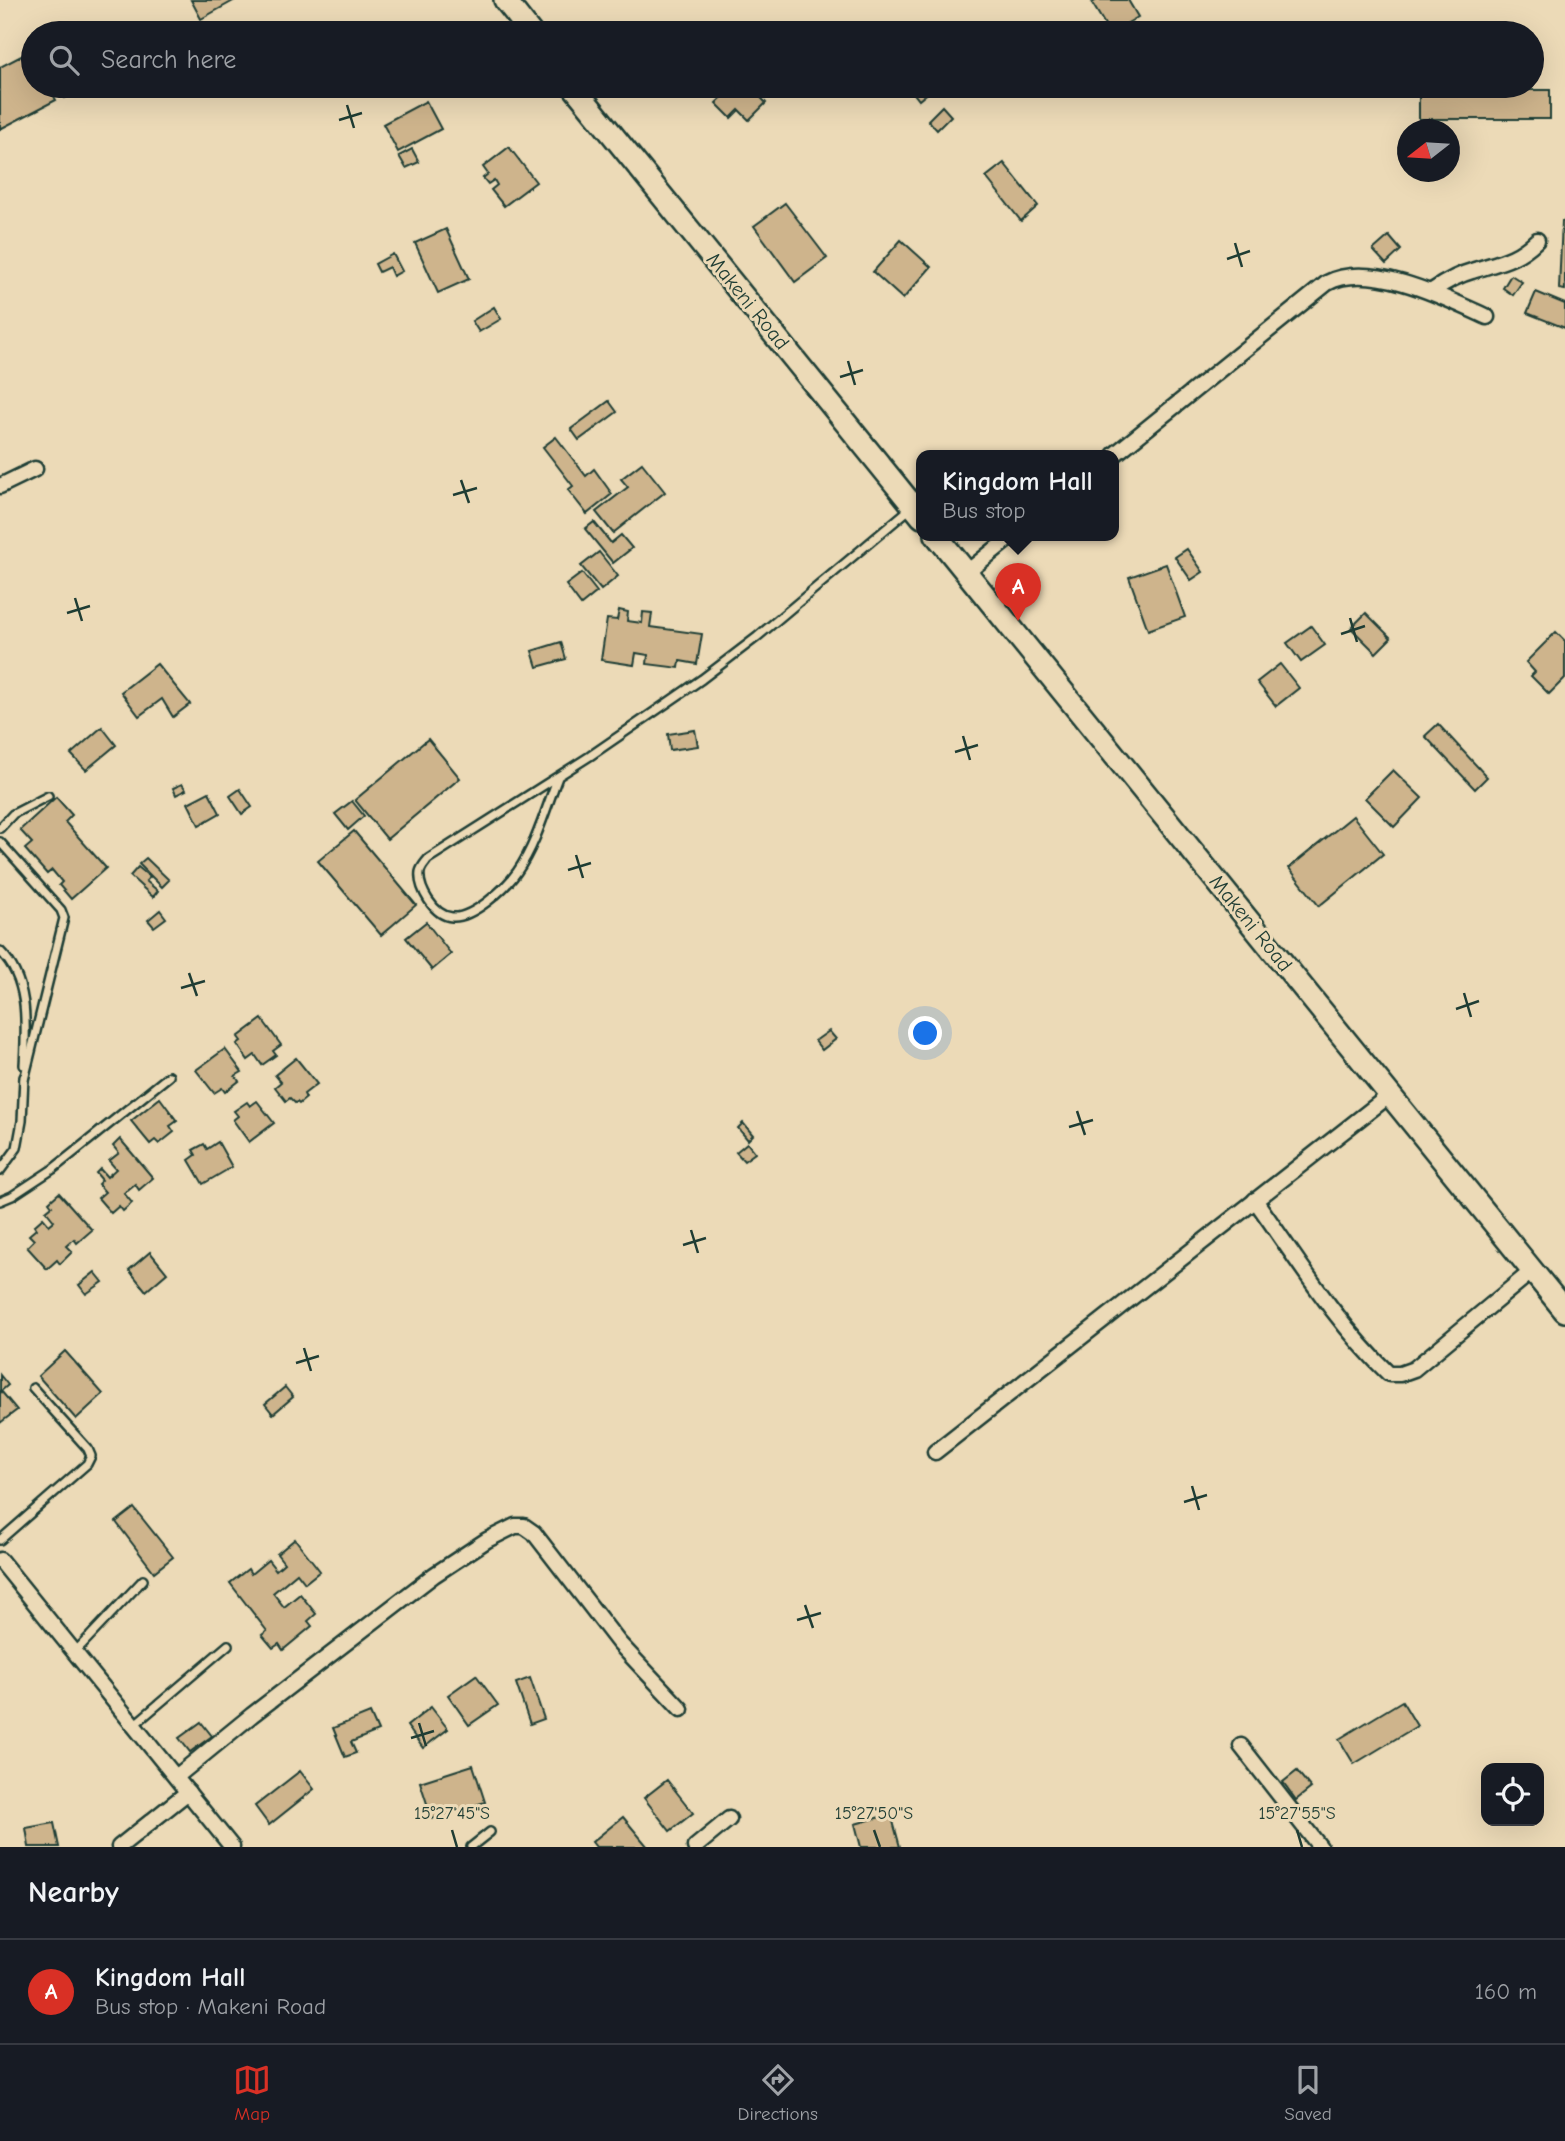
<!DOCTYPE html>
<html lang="en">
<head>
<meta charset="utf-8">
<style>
  body { margin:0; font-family:"Comic Neue",sans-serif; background:#20242c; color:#f1f3f6 }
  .controls { position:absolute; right:21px; bottom:21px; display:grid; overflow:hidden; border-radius:14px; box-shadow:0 7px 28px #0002 }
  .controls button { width:63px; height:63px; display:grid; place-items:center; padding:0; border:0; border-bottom:2px solid #363941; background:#171b24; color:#f1f3f6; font:35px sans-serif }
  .compass { position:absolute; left:1397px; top:119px; width:63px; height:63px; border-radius:50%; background:#171b24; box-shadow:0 7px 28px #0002; rotate:253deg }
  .you { position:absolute; left:926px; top:1034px; width:24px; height:24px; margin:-18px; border:5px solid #fff; border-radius:50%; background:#1a73e8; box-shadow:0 0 0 10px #1a73e833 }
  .badge { display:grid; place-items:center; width:46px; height:46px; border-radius:50%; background:#d93025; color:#fff; font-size:23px; font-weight:700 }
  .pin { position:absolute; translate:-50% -58px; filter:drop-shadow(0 2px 4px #0008) }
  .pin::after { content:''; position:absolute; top:37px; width:24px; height:21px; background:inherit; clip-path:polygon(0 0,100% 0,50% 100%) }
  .popup { position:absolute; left:916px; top:450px; width:203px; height:91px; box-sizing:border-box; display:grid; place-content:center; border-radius:14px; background:#171b24; filter:drop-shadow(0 2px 5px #0005); font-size:23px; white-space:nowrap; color:#9ea1a6 }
  .popup b { font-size:26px; color:#f1f3f6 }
  .popup::after { content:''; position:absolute; left:50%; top:100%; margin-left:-14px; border:14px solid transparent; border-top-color:#171b24 }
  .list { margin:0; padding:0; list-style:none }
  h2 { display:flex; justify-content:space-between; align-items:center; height:91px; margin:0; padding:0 28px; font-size:30px }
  h2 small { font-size:23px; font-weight:400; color:#9ea1a6 }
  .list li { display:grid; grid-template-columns:46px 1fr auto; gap:21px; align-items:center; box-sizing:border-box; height:105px; padding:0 28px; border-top:2px solid #363941 }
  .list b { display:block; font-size:26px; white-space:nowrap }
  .list p { margin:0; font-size:23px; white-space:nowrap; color:#9ea1a6 }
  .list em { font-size:23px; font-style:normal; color:#9ea1a6 }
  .icon { flex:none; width:38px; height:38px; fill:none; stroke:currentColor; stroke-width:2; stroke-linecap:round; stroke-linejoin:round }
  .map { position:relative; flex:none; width:1565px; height:1847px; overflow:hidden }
  .search { position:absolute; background:#171b24; box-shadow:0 7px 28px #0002; left:21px; right:21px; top:21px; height:77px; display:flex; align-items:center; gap:18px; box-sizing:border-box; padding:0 24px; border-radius:38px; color:#9ea1a6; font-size:26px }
  .sheet { height:196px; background:#171b24 }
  nav { display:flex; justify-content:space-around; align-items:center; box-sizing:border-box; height:98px; border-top:2px solid #363941; background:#171b24; font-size:19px; color:#9ea1a6 }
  nav a { display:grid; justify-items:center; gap:4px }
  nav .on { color:#d93025 }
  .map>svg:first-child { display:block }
  .building { fill:#ceb48c; stroke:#1f3d34; stroke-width:2 }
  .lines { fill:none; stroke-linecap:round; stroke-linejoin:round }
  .service-casing { stroke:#1f3d34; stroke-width:12 }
  .minor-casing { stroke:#1f3d34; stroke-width:19 }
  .secondary-casing { stroke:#1f3d34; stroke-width:26 }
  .service { stroke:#ecdab7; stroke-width:7 }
  .minor { stroke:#ecdab7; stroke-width:14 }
  .secondary { stroke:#ecdab7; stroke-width:21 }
  .ticks { fill:none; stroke:#1f3d34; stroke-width:2.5 }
  .labels { text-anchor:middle; stroke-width:6; stroke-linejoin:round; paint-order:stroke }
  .street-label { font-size:21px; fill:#1f3d34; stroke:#ecdab7 }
  .ticks-label { font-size:18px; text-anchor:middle; fill:#1f3d34; stroke:#ecdab7; stroke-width:6; stroke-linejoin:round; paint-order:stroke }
</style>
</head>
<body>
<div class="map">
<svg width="1565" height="1847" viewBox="0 0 1565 1847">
  <rect width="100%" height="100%" fill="#ecdab7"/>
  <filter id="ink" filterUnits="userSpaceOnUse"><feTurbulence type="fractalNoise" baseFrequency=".0143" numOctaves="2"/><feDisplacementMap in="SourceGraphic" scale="14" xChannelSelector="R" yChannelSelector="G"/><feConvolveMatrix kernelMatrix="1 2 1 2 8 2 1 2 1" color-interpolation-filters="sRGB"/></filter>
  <g filter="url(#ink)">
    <g class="building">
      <path d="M 191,0 L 235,0 L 201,19 Z"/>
      <path d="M 1097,0 L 1128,0 L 1138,17 L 1110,33 L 1092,3 Z"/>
      <path d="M 31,51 L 33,56 L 33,86 L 49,86 L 56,100 L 0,129 L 0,67 Z"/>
      <path d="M 59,86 L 88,86 L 65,98 Z"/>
      <path d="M 734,86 L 761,86 L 755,91 L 766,103 L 749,120 L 739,110 L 731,118 L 716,103 Z"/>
      <path d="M 908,86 L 936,86 L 919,100 Z"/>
      <rect x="1419" y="90" width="131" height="29"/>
      <path d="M 426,101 L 441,129 L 398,152 L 383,124 Z"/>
      <path d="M 942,106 L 951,116 L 937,130 L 928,120 Z"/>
      <path d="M 509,147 L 536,182 L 504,206 L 491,190 L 497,185 L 494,180 L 488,184 L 483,178 L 488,174 L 483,167 Z"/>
      <path d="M 412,149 L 419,162 L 406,168 L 399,156 Z"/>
      <path d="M 1004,163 L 1038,206 L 1021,221 L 986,177 Z"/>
      <path d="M 785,203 L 827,258 L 795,282 L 754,226 Z"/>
      <path d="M 1562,221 L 1565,221 L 1565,290 L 1559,289 Z"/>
      <path d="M 446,229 L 469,279 L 438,293 L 415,243 Z"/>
      <path d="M 1389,236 L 1401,250 L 1386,264 L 1373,250 Z"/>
      <path d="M 901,240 L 931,267 L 903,299 L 873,272 Z"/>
      <path d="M 393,254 L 402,271 L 393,276 L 389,267 L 379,272 L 375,264 Z"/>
      <path d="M 1511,275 L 1522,282 L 1513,295 L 1503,288 Z"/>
      <path d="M 1536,292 L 1565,304 L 1565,328 L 1527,313 Z"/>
      <path d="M 494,307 L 501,319 L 479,332 L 472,321 Z"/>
      <path d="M 609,401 L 617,412 L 579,440 L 571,429 Z"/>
      <path d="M 556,437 L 586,476 L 594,469 L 612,494 L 587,514 L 568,490 L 573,486 L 543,447 Z"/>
      <path d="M 642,463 L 665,492 L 613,533 L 596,512 L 628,487 L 621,479 Z"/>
      <path d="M 594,522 L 611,543 L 621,535 L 632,548 L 613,563 L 585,529 Z"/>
      <path d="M 1187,549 L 1203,572 L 1191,580 L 1175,557 Z"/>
      <path d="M 599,552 L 618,576 L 601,590 L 581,566 Z"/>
      <path d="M 1166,564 L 1185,617 L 1148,630 L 1129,577 Z"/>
      <path d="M 582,573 L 597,592 L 581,605 L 566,585 Z"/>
      <path d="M 619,610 L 628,612 L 627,621 L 642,623 L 643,612 L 652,613 L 650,627 L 702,634 L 697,664 L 680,661 L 679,668 L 647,664 L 648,655 L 636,653 L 634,665 L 601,660 L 607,619 L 617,620 Z"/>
      <path d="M 1366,613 L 1391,638 L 1376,653 L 1351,628 Z"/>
      <path d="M 1311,626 L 1325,645 L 1301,662 L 1287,643 Z"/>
      <path d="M 1556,632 L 1565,641 L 1565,678 L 1549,694 L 1531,676 L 1535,672 L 1526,662 Z"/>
      <path d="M 561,642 L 566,659 L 537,667 L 532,651 Z"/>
      <path d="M 157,664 L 190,704 L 173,717 L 162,699 L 139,716 L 121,692 Z"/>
      <path d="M 1280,664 L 1299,688 L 1276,706 L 1257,682 Z"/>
      <path d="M 1438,724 L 1487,777 L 1475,789 L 1425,736 Z"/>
      <path d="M 102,727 L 116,745 L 86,770 L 71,754 Z"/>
      <path d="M 695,730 L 698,746 L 670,750 L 668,734 Z"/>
      <path d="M 428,739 L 460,778 L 387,839 L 355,800 Z"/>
      <path d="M 1393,770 L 1422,798 L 1394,827 L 1365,798 Z"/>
      <path d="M 182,784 L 186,790 L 176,795 L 173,788 Z"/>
      <path d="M 240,789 L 252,807 L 242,814 L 230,796 Z"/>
      <path d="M 209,792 L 220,813 L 199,825 L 188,803 Z"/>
      <path d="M 56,797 L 72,815 L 65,822 L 106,868 L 71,899 L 59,885 L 62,882 L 52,870 L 47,874 L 25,849 L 32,843 L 20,830 Z"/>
      <path d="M 352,801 L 364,816 L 348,830 L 335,814 Z"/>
      <path d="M 1353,816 L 1383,854 L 1319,906 L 1289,868 Z"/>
      <path d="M 354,831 L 416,905 L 381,935 L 318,861 Z"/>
      <path d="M 146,858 L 169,880 L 162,887 L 139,864 Z"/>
      <path d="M 138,867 L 150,877 L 146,881 L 158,891 L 153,897 L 130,876 Z"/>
      <path d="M 160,910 L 166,918 L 154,927 L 148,920 Z"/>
      <path d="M 426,922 L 451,954 L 432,970 L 406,938 Z"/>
      <path d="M 262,1019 L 281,1045 L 273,1051 L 276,1055 L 262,1065 L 255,1055 L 248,1060 L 237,1044 L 241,1041 L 238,1037 Z"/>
      <path d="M 829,1031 L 836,1039 L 822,1050 L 815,1041 Z"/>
      <path d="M 225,1049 L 242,1072 L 235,1076 L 239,1081 L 225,1092 L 222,1088 L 214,1093 L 196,1070 Z"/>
      <path d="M 296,1058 L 317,1084 L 304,1094 L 306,1098 L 299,1104 L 297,1102 L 295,1103 L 290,1098 L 286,1101 L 275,1087 L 281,1082 L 275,1075 Z"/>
      <path d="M 160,1098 L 177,1121 L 170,1126 L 174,1132 L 159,1144 L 155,1140 L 150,1144 L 131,1121 Z"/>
      <path d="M 257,1101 L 274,1123 L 249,1142 L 233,1120 L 238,1116 L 234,1111 L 247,1102 L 250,1106 Z"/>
      <path d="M 743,1123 L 753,1135 L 748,1140 L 738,1128 Z"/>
      <path d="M 120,1139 L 153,1178 L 139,1190 L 135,1184 L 124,1193 L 132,1203 L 123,1211 L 119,1206 L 111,1213 L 98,1198 L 105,1192 L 98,1184 L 102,1180 L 96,1173 L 100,1169 L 107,1177 L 116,1169 L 109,1161 L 119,1153 L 113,1146 Z"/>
      <path d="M 218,1142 L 232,1167 L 203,1184 L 189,1160 L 196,1155 L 193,1150 L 204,1144 L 207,1149 Z"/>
      <path d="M 747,1143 L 755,1153 L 744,1161 L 736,1152 Z"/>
      <path d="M 59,1193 L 92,1230 L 77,1243 L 74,1239 L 66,1246 L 72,1252 L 60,1264 L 57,1260 L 47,1269 L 27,1247 L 34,1240 L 29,1235 L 36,1229 L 34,1226 L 43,1218 L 49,1225 L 54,1221 L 46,1211 L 52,1206 L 49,1202 Z"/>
      <path d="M 150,1252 L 167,1273 L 146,1291 L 129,1270 Z"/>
      <path d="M 95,1272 L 103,1282 L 86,1294 L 79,1285 Z"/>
      <path d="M 65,1351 L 103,1394 L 76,1419 L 38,1376 Z"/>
      <path d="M 0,1375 L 8,1385 L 1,1391 L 17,1410 L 0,1423 Z"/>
      <path d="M 285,1387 L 293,1397 L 273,1414 L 265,1404 Z"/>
      <path d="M 134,1508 L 173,1557 L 154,1572 L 116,1522 Z"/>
      <path d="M 295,1539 L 320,1571 L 305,1583 L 297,1573 L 273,1593 L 284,1607 L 300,1594 L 316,1614 L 308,1621 L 312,1626 L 283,1650 L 279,1644 L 273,1648 L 262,1635 L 267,1631 L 230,1583 L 248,1569 L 251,1574 L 268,1560 L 276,1570 L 284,1563 L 277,1554 Z"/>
      <path d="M 476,1675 L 498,1705 L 469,1725 L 448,1695 Z"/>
      <path d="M 530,1678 L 544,1719 L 530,1724 L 516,1683 Z"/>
      <path d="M 1402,1701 L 1417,1726 L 1354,1764 L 1339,1739 Z"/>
      <path d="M 431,1707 L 448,1729 L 423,1748 L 407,1726 Z"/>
      <path d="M 370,1713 L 378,1731 L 351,1742 L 356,1753 L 345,1757 L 333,1728 Z"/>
      <path d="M 201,1722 L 212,1736 L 190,1752 L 179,1738 Z"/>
      <path d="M 473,1765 L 485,1802 L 432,1819 L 420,1782 Z"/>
      <path d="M 300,1771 L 314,1789 L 269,1825 L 255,1806 Z"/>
      <path d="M 1297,1771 L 1311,1788 L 1296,1800 L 1283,1782 Z"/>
      <path d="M 667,1780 L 693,1813 L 670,1831 L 644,1798 Z"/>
      <path d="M 891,1814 L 900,1847 L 861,1847 L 855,1824 Z"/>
      <path d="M 623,1817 L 648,1847 L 596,1847 L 592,1842 Z"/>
      <path d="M 54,1823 L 59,1847 L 29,1847 L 26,1828 Z"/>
    </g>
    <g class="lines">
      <g class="service-casing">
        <g id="service">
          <path d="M 558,777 C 546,808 536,845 517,872 C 506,888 472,919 452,917 C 434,916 418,888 420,872 C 421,867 425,863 428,859 L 590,756 L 702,679 L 757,637 L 912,507"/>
          <path d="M 0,828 L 13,814 L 48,796"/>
          <path d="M 0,842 L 61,910 L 64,918 L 24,1080"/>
          <path d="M 0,951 C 30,980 26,1026 24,1065"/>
          <path d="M 0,1171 L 17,1148 L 22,1121 L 24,1077"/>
          <path d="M 0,1201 L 12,1196 L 53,1169 L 169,1076"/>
          <path d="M 0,1540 L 87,1464 L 91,1456 L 88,1449 L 33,1388"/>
          <path d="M 75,1652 L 143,1580"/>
          <path d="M 134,1725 L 228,1645"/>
          <path d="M 471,1847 L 490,1832"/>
        </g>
      </g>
      <g class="minor-casing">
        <g id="minor">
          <path d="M 1432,291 C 1444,283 1457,275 1472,271 C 1499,262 1515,261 1537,240"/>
          <path d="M 1114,455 L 1327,283 C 1370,260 1446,298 1487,317"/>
          <path d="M 0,486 L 35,469"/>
          <path d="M 966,573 L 1013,535"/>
          <path d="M 1255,1200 C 1297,1259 1336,1323 1389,1374 L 1400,1374 L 1414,1369 L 1532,1271"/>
          <path d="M 935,1452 L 1391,1094"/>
          <path d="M 0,1560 L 232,1847"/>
          <path d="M 1241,1746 L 1320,1847"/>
          <path d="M 176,1777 L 252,1715 L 434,1575 L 487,1540 L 515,1526 L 524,1526 L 534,1533 L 619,1643 L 681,1709"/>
          <path d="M 119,1847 L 188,1792"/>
          <path d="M 695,1847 L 729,1819"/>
        </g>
      </g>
      <g class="secondary-casing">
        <g id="secondary">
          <path d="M 505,0 L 531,33"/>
          <path d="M 573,86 L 922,517"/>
          <path d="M 936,535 L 1565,1311"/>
        </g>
      </g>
      <use href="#service" class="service"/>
      <use href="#minor" class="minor"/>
      <use href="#secondary" class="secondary"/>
    </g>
  </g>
  <path class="ticks" d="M 347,105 L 354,128M 339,120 L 362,113M 1235,243 L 1242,267M 1227,259 L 1250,251M 848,361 L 855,385M 840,377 L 863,370M 461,480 L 469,503M 453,495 L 477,488M 75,598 L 82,621M 67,613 L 90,606M 1350,618 L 1357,642M 1341,634 L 1365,626M 963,736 L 970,760M 955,752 L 978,745M 576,855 L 583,878M 568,870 L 591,863M 189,973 L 197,996M 181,988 L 205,981M 1464,993 L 1471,1017M 1456,1009 L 1479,1001M 1077,1111 L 1085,1135M 1069,1127 L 1093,1120M 691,1230 L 698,1253M 683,1245 L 706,1238M 304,1348 L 311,1371M 296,1363 L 319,1356M 1192,1486 L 1199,1510M 1184,1502 L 1207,1495M 805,1605 L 813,1628M 797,1620 L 821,1613M 419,1723 L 426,1746M 411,1738 L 434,1731M 452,1830 L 457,1847M 874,1830 L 880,1847M 1297,1830 L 1302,1847"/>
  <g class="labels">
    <g class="street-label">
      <text transform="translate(748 301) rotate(51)" y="7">Makeni Road</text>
      <text transform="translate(1251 923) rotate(51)" y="7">Makeni Road</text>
    </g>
  </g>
  <g class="ticks-label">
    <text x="452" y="1819">15°27'45"S</text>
    <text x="874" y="1819">15°27'50"S</text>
    <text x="1297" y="1819">15°27'55"S</text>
  </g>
</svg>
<div class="controls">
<button><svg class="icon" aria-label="locate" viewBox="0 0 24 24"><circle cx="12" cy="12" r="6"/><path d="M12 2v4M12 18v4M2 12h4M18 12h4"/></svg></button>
</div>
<svg class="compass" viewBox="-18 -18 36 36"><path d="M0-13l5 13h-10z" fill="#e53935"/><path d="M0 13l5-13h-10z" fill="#9ea1a6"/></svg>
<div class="you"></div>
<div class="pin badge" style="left:1018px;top:621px">A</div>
<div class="popup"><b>Kingdom Hall</b>Bus stop</div>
<div class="search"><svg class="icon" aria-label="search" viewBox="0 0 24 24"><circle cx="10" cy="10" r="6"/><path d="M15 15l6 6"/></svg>Search here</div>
</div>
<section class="sheet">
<h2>Nearby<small></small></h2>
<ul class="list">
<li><span class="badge">A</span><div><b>Kingdom Hall</b><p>Bus stop · Makeni Road</p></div><em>160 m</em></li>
</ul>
</section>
<nav>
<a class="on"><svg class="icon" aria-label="map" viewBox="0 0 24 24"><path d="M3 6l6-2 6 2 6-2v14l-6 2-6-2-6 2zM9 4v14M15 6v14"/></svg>Map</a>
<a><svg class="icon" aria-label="directions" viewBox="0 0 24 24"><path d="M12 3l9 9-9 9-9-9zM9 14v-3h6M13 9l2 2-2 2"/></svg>Directions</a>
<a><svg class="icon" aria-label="saved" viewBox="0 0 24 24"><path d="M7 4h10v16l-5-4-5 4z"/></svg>Saved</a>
</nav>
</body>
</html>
